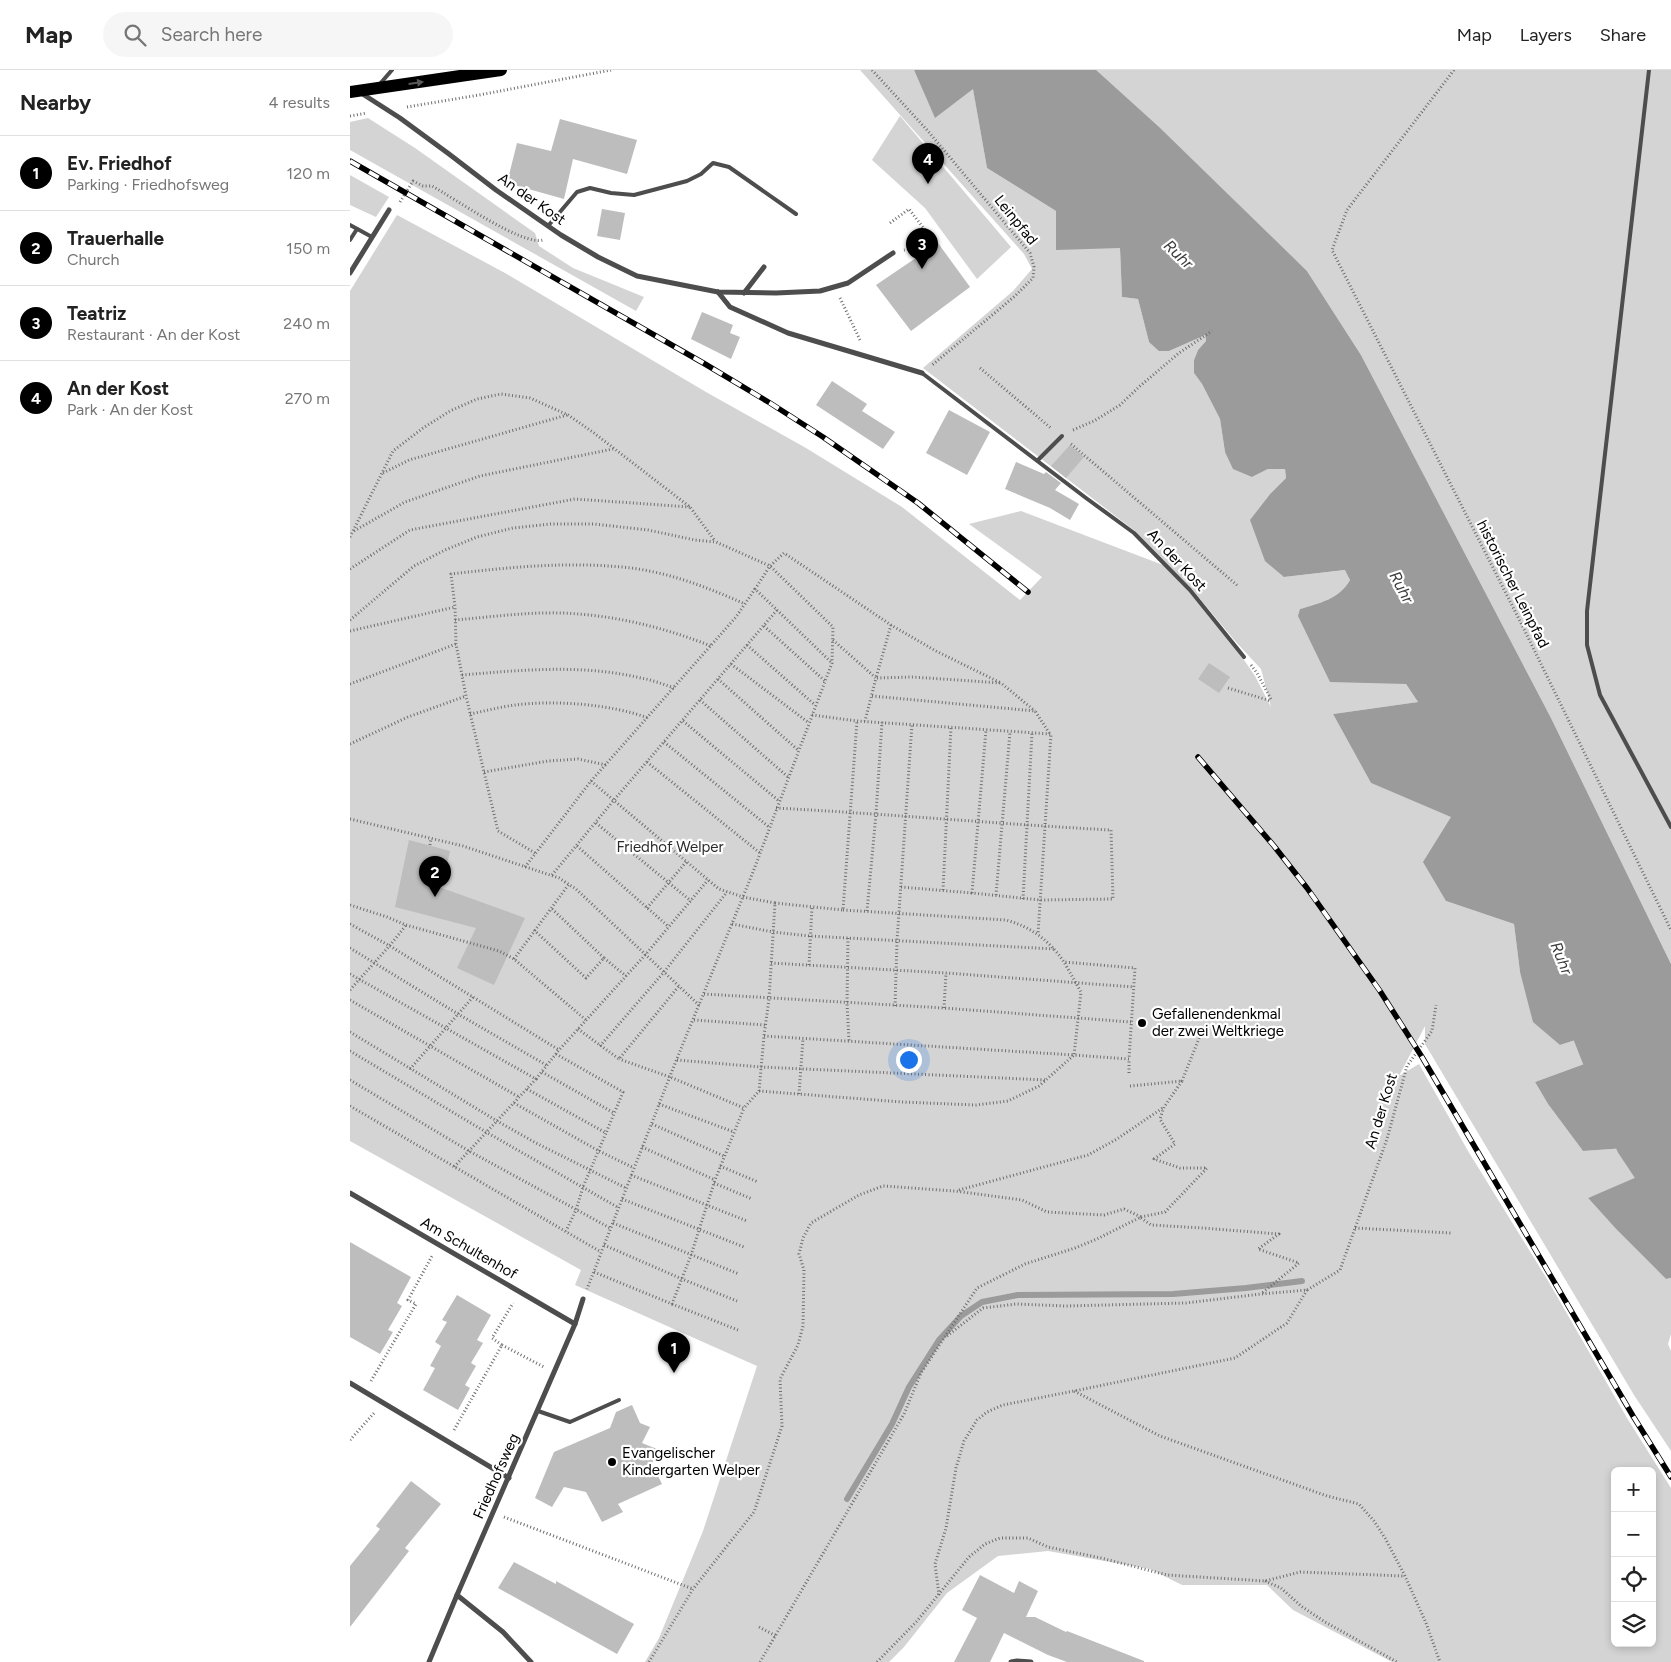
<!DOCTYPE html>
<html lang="en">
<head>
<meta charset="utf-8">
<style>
  body { margin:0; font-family:Figtree,sans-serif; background:#f6f6f6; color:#222 }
  .controls { position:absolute; right:15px; bottom:15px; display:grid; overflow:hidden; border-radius:8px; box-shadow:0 2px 8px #0003 }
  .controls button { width:45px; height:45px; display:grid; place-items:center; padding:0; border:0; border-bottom:1px solid #e0e0e0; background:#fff; color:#222; font:25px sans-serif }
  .you { position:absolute; left:558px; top:989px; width:18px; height:18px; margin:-12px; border:4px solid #fff; border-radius:50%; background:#1a73e8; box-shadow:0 0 0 8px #1a73e833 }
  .badge { display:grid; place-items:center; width:32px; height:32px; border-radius:50%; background:#000; color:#fff; font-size:16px; font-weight:700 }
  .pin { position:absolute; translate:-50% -41px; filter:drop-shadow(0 1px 2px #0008) }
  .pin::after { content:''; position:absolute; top:26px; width:18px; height:15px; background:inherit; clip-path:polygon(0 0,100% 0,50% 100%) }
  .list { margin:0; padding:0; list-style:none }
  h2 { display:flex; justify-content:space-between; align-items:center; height:65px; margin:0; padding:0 20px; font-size:21px }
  h2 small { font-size:16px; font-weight:400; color:#767676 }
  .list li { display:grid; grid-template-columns:32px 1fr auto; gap:15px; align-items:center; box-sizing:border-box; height:75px; padding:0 20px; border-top:1px solid #e0e0e0 }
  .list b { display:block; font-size:19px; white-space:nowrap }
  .list p { margin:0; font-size:16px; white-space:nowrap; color:#767676 }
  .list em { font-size:16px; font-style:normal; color:#767676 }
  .icon { flex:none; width:28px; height:28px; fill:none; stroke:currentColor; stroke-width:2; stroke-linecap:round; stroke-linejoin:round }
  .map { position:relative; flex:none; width:1321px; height:1592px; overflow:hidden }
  header { display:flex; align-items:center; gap:30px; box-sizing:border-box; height:70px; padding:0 25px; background:#fff; border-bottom:1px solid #e0e0e0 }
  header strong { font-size:24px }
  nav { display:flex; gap:28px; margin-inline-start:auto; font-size:18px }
  .search { width:350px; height:45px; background:#f6f6f6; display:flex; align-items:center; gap:12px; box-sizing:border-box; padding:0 18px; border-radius:28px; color:#767676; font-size:19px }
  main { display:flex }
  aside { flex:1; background:#fff }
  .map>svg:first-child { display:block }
  .green { fill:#d4d4d4; fill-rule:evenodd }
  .water { fill:#9b9b9b }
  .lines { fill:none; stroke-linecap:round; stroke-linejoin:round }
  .stream { stroke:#9b9b9b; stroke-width:6 }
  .river { stroke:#9b9b9b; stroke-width:39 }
  .building { fill:#bdbdbd }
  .path { stroke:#6f6f6f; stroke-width:3; stroke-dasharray:1 2.5; stroke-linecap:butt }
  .service { stroke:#4d4d4d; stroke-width:4 }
  .minor { stroke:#4d4d4d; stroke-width:5 }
  .primary { stroke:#000; stroke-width:12 }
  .rail-casing { stroke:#000; stroke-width:5.5 }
  .rail { stroke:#fff; stroke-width:4; stroke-dasharray:11; stroke-linecap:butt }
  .oneway { fill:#595959 }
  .poi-dot { fill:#000; stroke:#fff; stroke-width:2 }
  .labels { text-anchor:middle; stroke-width:4.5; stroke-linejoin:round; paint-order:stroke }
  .street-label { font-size:15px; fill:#000; stroke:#fff }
  .park-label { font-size:15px; fill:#2b2b2b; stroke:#fff }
  .poi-label { font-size:15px; fill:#000; stroke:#fff; text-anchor:start }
  .water-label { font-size:16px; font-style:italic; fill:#3c3c3c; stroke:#fff }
</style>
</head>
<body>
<header>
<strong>Map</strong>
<div class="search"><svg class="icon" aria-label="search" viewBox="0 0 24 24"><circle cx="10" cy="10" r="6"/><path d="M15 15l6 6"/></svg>Search here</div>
<nav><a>Map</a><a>Layers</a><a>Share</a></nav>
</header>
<main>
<aside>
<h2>Nearby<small>4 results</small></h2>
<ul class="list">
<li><span class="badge">1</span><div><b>Ev. Friedhof</b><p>Parking · Friedhofsweg</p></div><em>120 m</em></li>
<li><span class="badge">2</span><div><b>Trauerhalle</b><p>Church</p></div><em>150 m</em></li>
<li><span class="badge">3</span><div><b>Teatriz</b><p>Restaurant · An der Kost</p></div><em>240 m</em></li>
<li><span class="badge">4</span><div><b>An der Kost</b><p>Park · An der Kost</p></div><em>270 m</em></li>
</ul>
</aside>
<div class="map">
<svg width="1321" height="1592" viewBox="0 0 1321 1592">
  <rect width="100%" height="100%" fill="#fff"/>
  <g class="green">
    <path d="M 510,0 L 564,0 L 585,47 L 623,18 L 637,98 L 706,141 L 770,178 L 772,227 L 788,229 L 799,272 L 819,281 L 854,264 L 856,271 L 848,280 L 844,290 L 844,303 L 852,314 L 870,349 L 875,382 L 902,407 L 918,399 L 935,398 L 936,408 L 921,423 L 934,507 L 996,500 L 1000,510 C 989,529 970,533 950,539 L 1056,614 L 1068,632 L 983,644 L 1021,713 L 1102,747 L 1096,831 L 1164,854 L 1170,902 L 1210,975 L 1250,962 L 1256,986 L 1185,1012 L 1198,1034 L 1233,1081 L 1291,1077 L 1302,1101 L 1238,1128 L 1267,1160 L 1316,1209 L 1321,1208 L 1321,1264 L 1318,1274 L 1321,1281 L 1321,1381 L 1284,1325 L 1075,974 L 1075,956 L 1049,1006 L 1069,994 L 1118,1081 L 1197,1209 L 1277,1348 L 1321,1418 L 1321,1592 L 1042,1592 L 943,1540 L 917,1515 L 832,1515 L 800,1499 L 698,1481 L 648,1486 L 597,1523 L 554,1577 L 539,1592 L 295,1592 L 309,1568 L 353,1461 L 407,1296 L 225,1215 L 231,1200 L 0,1071 L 0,221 L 47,145 L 155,203 L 356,322 L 456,378 L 552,437 L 670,530 L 692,507 L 619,454 L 671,441 L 813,495 L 838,520 L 890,584 L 905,606 L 921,637 L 911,599 L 885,571 L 841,518 L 785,461 L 573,298 L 663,221 L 682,199 L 674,184 ZM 1265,1401 L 1302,1401 L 1302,1573 L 1265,1573 Z"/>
    <path d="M 745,0 L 1321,0 L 1321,894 L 1201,648 L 1011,285 L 957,201 Z"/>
    <path d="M 550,46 L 661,177 L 627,209 L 575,138 L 522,90 Z"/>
    <path d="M 18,48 L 65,78 L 185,163 L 189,176 L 223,198 L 294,227 L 286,241 L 0,80 L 0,52 Z"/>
    <path d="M 0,105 L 39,127 L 26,147 L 0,135 Z"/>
  </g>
  <path class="water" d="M 564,0 L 746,0 L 809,57 L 957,201 L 1011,285 L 1201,648 L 1321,894 L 1321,1208 L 1316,1209 L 1267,1160 L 1238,1128 L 1303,1100 L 1291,1077 L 1233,1081 L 1198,1034 L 1185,1012 L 1256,986 L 1250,962 L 1210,975 L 1183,952 L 1170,902 L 1164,854 L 1096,831 L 1073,792 L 1101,747 L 1021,713 L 983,644 L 1068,632 L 1056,614 L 980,612 L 948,546 L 950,539 C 970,533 989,529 1000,510 L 995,500 L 934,507 L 915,491 L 900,450 L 921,423 L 936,408 L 935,399 L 918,399 L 902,407 L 883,399 L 875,382 L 870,349 L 852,314 L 844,303 L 844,290 L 848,280 L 856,271 L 855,265 L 819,281 L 809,281 L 799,272 L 788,229 L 772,227 L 770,178 L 706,180 L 706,141 L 637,98 L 623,19 L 585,48 Z"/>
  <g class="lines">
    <path class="stream" d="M 497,1429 L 542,1354 L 559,1317 L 589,1270 L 611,1246 L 632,1232 L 668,1225 L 823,1224 L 896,1218 L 952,1211"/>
    <path class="river" d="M 1223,915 L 1285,1073 L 1321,1127"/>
  </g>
  <g class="building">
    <path d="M 210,49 L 287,70 L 277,104 L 223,89 L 214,129 L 157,113 L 167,73 L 201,81 Z"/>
    <path d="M 252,139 L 275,143 L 270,170 L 247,166 Z"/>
    <path d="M 588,173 L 620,217 L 561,261 L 526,215 Z"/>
    <path d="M 352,242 L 383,255 L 380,263 L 390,267 L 381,289 L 341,269 Z"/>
    <path d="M 482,311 L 517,334 L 512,341 L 545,362 L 533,379 L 466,335 Z"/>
    <path d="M 599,340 L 640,362 L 617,405 L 576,383 Z"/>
    <path d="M 720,375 L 734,387 L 716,408 L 701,396 Z"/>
    <path d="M 666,392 L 694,404 L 696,402 L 711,413 L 705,420 L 729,434 L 720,450 L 700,438 L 655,419 Z"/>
    <path d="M 859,593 L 880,607 L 869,623 L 848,609 Z"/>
    <path d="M 59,770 L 100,781 L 92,818 L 175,848 L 144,915 L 107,898 L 126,858 L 45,837 Z"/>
    <path d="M 0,1172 L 61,1207 L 47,1233 L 52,1236 L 38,1260 L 43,1262 L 30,1284 L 0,1267 Z"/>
    <path d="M 107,1225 L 141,1245 L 127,1270 L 133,1273 L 121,1293 L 126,1296 L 115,1315 L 120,1318 L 108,1340 L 73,1320 L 85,1298 L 80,1296 L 91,1276 L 85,1272 L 97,1252 L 92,1250 Z"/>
    <path d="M 282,1335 L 290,1353 L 300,1357 L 292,1373 L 307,1379 L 302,1394 L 312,1414 L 268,1434 L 273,1442 L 252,1452 L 236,1422 L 214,1417 L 202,1437 L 185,1428 L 204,1382 L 260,1358 L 266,1342 Z"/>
    <path d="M 61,1411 L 91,1434 L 55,1478 L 59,1481 L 0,1557 L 0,1496 L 30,1459 L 26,1456 Z"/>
    <path d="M 164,1492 L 206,1514 L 206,1511 L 284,1554 L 267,1584 L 148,1518 Z"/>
    <path d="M 630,1505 L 664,1523 L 669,1511 L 688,1521 L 676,1547 L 685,1547 L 716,1562 L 717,1561 L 794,1591 L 794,1592 L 717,1592 L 698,1585 L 654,1563 L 640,1592 L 604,1592 L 627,1548 L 612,1540 Z"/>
  </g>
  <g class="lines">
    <g class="path">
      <path d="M 522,0 L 577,60 L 680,183 L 684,197 L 683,208 L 665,226 L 581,296"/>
      <path d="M 1104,0 L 997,140 L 982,180 L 1171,553 L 1321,860"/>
      <path d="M 57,37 L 129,25 L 261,0"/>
      <path d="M 0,46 L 17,43"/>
      <path d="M 50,132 L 63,111 L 73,116 L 82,116 C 104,128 172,176 193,170"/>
      <path d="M 540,153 L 559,139 L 578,164 L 561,179 L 554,180"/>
      <path d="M 490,228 L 510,270"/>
      <path d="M 630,298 L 702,359"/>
      <path d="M 723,360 L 744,351 L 770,335 L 790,316 L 829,283 L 862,261"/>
      <path d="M 721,374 L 888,516"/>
      <path d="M 33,403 L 59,390 L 217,345"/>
      <path d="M 4,461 L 55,432 L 130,406 L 263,379"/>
      <path d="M 0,467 L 43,381 L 73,358 L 100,341 L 127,329 L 151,324 L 180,328 L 218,345 L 244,363 L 340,437 L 365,471"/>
      <path d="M 0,499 L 60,460 L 225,429 L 340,437"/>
      <path d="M 427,540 L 482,593"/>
      <path d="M 0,550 L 64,496 L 95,480 L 127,467 L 163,458 L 201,454 L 244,454 L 298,460 L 345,470 L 366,472 L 420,496 L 483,557 L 482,593 L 403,802 L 324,996 L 237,1219"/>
      <path d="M 105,550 C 140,547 177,542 212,543 C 264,545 313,557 361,576"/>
      <path d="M 541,555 L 526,608 L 563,607 L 651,613 L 685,641"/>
      <path d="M 414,556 L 475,611"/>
      <path d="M 0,561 L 105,537"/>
      <path d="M 483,570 L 526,608 L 515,651"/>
      <path d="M 397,575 L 465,635"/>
      <path d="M 381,594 L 459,653"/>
      <path d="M 901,595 L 907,603 L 922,631"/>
      <path d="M 112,605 C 172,600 232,594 291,608 C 302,610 313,614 324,618"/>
      <path d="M 368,609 L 448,680"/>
      <path d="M 0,614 L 106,574"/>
      <path d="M 878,618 L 921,631"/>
      <path d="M 522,626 L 685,641 L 700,664"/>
      <path d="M 350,630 L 438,707"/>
      <path d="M 120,644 C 135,641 150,637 165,635 C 204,630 261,634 298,648"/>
      <path d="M 462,645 L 507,651 L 701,664 L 688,864"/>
      <path d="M 333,651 L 429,731"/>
      <path d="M 314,672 L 419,757"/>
      <path d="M 0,674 L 58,647 L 116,626"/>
      <path d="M 297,692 L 410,783"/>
      <path d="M 134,702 L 198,691 L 228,689 L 256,695"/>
      <path d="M 241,711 L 386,547 L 405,519"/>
      <path d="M 426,738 C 538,744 649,754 761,760 L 763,829 L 690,830 L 622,823 L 636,660"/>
      <path d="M 0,749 L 113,776 L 209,808 L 226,819 L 350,936"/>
      <path d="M 246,753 L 341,831"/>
      <path d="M 80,775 L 81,768"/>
      <path d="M 227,776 L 319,857"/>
      <path d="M 185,783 L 148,761 L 116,626 L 106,574 L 105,537 L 101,504 C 161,497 221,491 281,498 C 321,503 359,518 395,534"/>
      <path d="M 175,797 L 241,711 L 369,819 L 393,827 L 425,833 L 419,929 L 414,966 L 409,1021 L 394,1038"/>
      <path d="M 202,805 L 264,730 L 427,540 L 405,519 L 420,496 L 434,483 L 541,555 L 586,581 L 651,613"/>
      <path d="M 551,817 L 622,823"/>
      <path d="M 593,820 L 601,657"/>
      <path d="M 646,825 L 660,662"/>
      <path d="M 673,829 L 682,663"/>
      <path d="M 425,833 L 493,840 L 507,651"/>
      <path d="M 0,835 L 37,847 L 56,855 L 149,881 L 164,889 L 236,950"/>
      <path d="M 297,838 L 337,791"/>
      <path d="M 517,841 L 526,744 L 532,652"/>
      <path d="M 0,854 L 40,876 L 209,980"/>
      <path d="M 382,854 L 423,862 L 460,866 L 704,879"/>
      <path d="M 184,860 L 236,908 L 254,888 L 201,838"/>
      <path d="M 498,868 L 497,933 L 499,971"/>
      <path d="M 0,878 L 108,944 L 198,996"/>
      <path d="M 254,888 L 276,906"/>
      <path d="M 164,889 L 219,814"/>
      <path d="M 421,893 L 596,903 L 784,917"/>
      <path d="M 459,895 L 462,837"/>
      <path d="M 0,904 L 186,1009 L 104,1097"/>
      <path d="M 0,920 C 19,898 39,878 56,855"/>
      <path d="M 354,924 L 594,938 L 781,952"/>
      <path d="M 0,930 L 169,1027"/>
      <path d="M 545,936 L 547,871 L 562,654"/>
      <path d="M 594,938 L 596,903"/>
      <path d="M 344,950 L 415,955"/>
      <path d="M 228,959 L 269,989 L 329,916"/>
      <path d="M 0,962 L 147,1051 L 186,1073 L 276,1118"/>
      <path d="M 414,966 L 724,985 L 731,922 L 714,892"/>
      <path d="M 250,976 L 314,902 L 377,822"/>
      <path d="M 0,981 L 136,1062 L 269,1138"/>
      <path d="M 206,984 L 273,1022 L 256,1063"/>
      <path d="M 327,990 L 411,997 L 696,1010"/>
      <path d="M 60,999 L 123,927"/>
      <path d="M 192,1002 L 264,1043"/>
      <path d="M 779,1003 L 779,989"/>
      <path d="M 186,1009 L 209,980 L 296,884 L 358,810"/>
      <path d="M 0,1010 L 119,1081 L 260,1158"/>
      <path d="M 832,1011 L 852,961"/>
      <path d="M 780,1016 L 832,1011 L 814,1037 L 810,1049 L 825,1074 L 804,1089 L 830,1098 L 857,1098 L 815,1142 L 791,1147"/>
      <path d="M 177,1019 L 256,1063 L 233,1117 L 226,1140 L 216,1161"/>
      <path d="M 409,1021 L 552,1032 L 626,1035 L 658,1031 L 689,1016 L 724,985 L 779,989 L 785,898 L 714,892 C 699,870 681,857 656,850 L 493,840"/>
      <path d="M 449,1024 L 453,969"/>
      <path d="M 164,1033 L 249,1081 L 284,1098"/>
      <path d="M 309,1034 L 384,1062"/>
      <path d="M 0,1036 L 251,1182"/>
      <path d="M 302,1054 L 374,1086"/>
      <path d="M 292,1077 L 365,1110"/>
      <path d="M 370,1096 L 408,1112"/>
      <path d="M 281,1105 L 397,1151"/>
      <path d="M 364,1113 L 402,1129"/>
      <path d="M 609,1120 L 738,1085 L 767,1069 L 814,1037"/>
      <path d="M 272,1129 L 394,1177"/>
      <path d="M 791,1148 L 801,1155 L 852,1158 L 929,1164 L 908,1179 L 949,1193 L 911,1224"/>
      <path d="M 263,1153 L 389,1204"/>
      <path d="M 1005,1158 L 1101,1163"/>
      <path d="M 254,1175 L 332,1209 L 387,1231"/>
      <path d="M 244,1202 L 322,1234 L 341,1185 L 365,1110 L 394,1038 L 320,1007 L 269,989"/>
      <path d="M 957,1220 L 937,1253 L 885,1288 L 724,1321 L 810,1366 L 977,1426 L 1009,1434 L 1024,1451 L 1035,1468 L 1055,1506 L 1076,1553 L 1090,1592"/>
      <path d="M 322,1234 L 388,1260"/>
      <path d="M 597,1266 L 633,1238 L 666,1234 L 716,1236 L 836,1233 L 911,1224 L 957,1220 L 990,1200 L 1037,1069 L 1057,996 L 1082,961 L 1086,935"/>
      <path d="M 152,1275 L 194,1297"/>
      <path d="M 21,1311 L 66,1234 L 58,1230 L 82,1186"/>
      <path d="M 104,1360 L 152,1275 L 142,1268 L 163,1233"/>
      <path d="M 0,1370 L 25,1342"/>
      <path d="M 154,1447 L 343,1519"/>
      <path d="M 915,1511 L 931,1518 L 951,1536 L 975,1552 L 1047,1592"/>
      <path d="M 589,1525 L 585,1494 L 596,1458 L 606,1398 L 614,1371 L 627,1350 L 637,1342 L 653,1335 L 724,1321"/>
      <path d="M 409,1557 L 426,1566"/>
      <path d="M 299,1592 L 343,1519 L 404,1442 L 432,1356 L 430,1309 L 448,1275 L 453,1256 L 454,1200 L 449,1184 L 453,1168 L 461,1153 L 509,1125 L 533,1116 L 605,1121 L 672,1130 L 697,1142 L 754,1145 L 774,1139 L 791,1147 L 747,1169 L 725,1178 L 675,1194 L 627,1218 L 571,1303 L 554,1344 L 410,1592"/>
      <path d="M 527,1592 L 567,1551 L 619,1487 L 635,1474 L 650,1468 L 678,1468 L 698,1477 L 751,1488 L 817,1505 L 915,1511 L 950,1502 L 1054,1506"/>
    </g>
    <g class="service">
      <path d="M 1299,0 L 1237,541 L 1237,575 L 1250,625 L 1321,757"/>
      <path d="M 29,15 L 42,0"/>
      <path d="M 0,155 L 22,167"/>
      <path d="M 198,156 L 227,122 L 240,118 L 261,123 L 284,125 L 337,111 L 351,104 L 363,93 L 379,97 L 446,144"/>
      <path d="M 0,170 L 7,159"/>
      <path d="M 572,303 L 736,428 L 784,463 L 840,520 L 894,587"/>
      <path d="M 688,390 L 712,366"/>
      <path d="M 188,1341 L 220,1352 L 269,1330"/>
    </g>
    <g class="minor">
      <path d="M 11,23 L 50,48 L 99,84 L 146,120 L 211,165 L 248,187 L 287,206 L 368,222 L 426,223 L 470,221 L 498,213 L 543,183"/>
      <path d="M 0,203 L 39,140"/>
      <path d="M 368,222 L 380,237 L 438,263 L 572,303"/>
      <path d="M 394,223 L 414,197"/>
      <path d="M 0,1123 L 225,1254"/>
      <path d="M 0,1313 L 159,1408"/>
      <path d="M 107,1525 L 153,1562 L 181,1592"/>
      <path d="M 79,1592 L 107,1525 L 225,1254 L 233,1229"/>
      <path d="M 661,1592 L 667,1591 L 681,1592"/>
    </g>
    <path class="primary" d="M 0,22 L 151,0"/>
    <g class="rail-casing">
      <g id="rail">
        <path d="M 0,91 L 355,294 L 420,333 L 473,367 L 568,433 L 678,522"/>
        <path d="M 848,687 L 924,776 L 957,818 L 1030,921 L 1072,987 L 1283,1346 L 1321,1407"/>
      </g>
    </g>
    <use href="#rail" class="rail"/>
  </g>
  <defs><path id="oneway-solid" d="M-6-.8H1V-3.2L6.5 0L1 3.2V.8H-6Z" transform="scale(1.25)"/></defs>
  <use class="oneway" href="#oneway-solid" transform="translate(66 13) rotate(-8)"/>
  <g class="poi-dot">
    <circle cx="792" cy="953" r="5"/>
    <circle cx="262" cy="1392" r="5"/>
  </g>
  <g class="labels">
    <g class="street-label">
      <text transform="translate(182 129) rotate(35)" y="5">An der Kost</text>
      <text transform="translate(666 150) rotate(51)" y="5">Leinpfad</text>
      <text transform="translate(827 490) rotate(47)" y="5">An der Kost</text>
      <text transform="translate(1163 514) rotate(63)" y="5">historischer Leinpfad</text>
      <text transform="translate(1031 1041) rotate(-73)" y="5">An der Kost</text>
      <text transform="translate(119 1178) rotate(30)" y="5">Am Schultenhof</text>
      <text transform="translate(146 1406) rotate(-66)" y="5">Friedhofsweg</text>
    </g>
    <g class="park-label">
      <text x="320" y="782">Friedhof Welper</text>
    </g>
    <g class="poi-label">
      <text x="802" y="949">Gefallenendenkmal<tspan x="802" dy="17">der zwei Weltkriege</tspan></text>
      <text x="272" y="1388">Evangelischer<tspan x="272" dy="17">Kindergarten Welper</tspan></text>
    </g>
    <g class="water-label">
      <text transform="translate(829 184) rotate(44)" y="6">Ruhr</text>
      <text transform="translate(1052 517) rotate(62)" y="6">Ruhr</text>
      <text transform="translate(1212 888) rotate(68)" y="6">Ruhr</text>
    </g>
  </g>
</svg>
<div class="controls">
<button>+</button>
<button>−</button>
<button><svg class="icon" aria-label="locate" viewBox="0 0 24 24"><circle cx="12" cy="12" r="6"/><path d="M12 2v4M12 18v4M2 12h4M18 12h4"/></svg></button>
<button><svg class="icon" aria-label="layers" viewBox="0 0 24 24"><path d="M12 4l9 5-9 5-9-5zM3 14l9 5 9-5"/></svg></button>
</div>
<div class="you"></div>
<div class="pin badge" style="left:324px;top:1303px">1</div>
<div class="pin badge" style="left:85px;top:827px">2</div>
<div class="pin badge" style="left:572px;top:199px">3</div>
<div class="pin badge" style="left:578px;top:114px">4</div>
</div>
</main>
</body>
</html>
